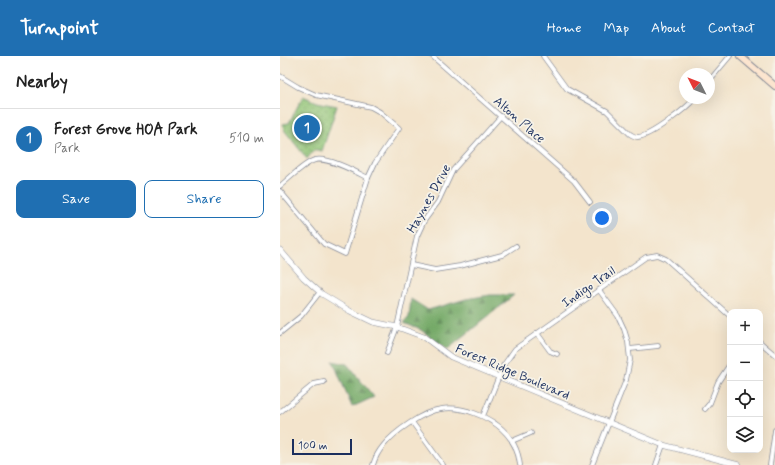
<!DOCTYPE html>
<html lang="en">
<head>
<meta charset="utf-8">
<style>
  body { margin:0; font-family:Mynerve,sans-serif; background:#f6f6f6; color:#222 }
  .controls { position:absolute; right:12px; bottom:12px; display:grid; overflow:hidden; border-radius:8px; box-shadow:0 4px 16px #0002 }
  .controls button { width:36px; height:36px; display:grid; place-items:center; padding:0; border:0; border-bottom:1px solid #e0e0e0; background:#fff; color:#222; font:20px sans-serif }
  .compass { position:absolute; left:399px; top:12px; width:36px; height:36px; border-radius:50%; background:#fff; box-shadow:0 4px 16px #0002; rotate:312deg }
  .scale { position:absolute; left:12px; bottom:10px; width:60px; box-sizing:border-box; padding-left:4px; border:2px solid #1b2f5e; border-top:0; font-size:11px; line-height:14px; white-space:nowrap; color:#1b2f5e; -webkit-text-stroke:3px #f7f3e8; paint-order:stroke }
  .you { position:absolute; left:322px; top:162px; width:14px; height:14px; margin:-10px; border:3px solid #fff; border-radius:50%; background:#1a73e8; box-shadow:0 0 0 6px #1a73e833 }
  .badge { display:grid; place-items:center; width:26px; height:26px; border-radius:50%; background:#1f6fb2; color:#fff; font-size:13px; font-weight:700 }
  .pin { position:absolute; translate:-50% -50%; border:2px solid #fff; box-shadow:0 1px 4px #0006 }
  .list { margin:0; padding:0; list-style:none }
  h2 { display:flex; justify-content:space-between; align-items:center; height:52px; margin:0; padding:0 16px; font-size:17px }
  h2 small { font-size:13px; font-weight:400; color:#767676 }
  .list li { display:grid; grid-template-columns:26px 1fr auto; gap:12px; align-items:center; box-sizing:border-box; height:60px; padding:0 16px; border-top:1px solid #e0e0e0 }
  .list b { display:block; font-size:15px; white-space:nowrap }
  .list p { margin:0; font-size:13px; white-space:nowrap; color:#767676 }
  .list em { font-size:13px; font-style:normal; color:#767676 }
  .actions { display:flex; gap:8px; padding:12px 16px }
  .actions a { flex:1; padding:9px 0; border:1px solid #1f6fb2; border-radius:8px; text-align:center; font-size:14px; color:#1f6fb2 }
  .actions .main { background:#1f6fb2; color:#fff }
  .icon { flex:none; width:22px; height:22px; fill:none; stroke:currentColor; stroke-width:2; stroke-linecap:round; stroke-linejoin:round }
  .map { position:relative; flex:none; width:495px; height:409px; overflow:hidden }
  header { display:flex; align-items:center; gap:24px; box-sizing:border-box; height:56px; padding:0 20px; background:#1f6fb2; color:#fff }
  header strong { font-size:19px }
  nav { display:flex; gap:22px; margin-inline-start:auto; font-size:14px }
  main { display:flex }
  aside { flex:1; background:#fff }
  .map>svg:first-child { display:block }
  .forest { fill:url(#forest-firs); stroke:#476c62 }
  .park { fill:url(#park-dots); stroke:#557969 }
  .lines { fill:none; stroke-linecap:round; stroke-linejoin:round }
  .minor-casing { stroke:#878a95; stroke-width:5.5 }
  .tertiary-casing { stroke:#878a95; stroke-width:6 }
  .secondary-casing { stroke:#878a95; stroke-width:8 }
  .minor { stroke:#fff; stroke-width:4 }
  .tertiary { stroke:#fff; stroke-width:5 }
  .secondary { stroke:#fce5cf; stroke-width:6 }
  .labels { text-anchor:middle; stroke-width:3.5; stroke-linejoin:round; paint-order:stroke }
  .street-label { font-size:13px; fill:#1b2f5e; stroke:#f7f3e8 }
</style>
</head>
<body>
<header>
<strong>Turnpoint</strong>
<nav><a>Home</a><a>Map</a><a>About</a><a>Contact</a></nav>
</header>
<main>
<aside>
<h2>Nearby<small></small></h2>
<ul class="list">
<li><span class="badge">1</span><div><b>Forest Grove HOA Park</b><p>Park</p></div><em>510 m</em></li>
</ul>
<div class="actions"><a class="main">Save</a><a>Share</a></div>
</aside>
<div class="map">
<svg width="495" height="409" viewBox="0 0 495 409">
  <defs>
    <pattern id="forest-firs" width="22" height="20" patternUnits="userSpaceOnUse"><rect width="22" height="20" fill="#73a966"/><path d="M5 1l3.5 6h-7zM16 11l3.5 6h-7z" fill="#5e8a57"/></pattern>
    <pattern id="park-dots" width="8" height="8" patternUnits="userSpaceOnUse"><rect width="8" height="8" fill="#8fc374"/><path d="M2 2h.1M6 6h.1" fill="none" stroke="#749f62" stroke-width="1.8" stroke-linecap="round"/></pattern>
  </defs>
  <rect width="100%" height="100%" fill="#f7f3e8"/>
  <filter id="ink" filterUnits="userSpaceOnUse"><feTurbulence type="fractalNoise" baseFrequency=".025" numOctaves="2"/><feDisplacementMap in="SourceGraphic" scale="8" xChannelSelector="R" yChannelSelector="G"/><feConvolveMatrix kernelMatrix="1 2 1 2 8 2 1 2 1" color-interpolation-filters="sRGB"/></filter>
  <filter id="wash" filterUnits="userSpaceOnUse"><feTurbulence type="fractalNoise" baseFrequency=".012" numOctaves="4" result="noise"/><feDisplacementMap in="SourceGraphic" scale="16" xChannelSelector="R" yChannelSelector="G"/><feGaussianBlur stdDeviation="0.9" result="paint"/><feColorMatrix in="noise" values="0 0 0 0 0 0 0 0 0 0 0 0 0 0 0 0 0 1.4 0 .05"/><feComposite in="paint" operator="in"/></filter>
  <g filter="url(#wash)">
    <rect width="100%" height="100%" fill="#f3e4cc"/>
    <g class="forest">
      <path d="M 210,239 L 234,239 L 167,294 L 141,274 L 124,267 L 129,261 L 131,243 L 148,254 L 186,243 Z"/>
      <path d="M 53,305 L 67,308 L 94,341 L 72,351 Z"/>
    </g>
    <path class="park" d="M 23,40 L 37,46 L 57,50 L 42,95 C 33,92 32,97 27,103 L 5,75 L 2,68 L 9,67 Z"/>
  </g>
  <g filter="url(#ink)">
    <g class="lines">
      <g class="minor-casing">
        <g id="minor">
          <path d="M 152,0 L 294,125 L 310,146"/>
          <path d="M 263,0 L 287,33 L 327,55 L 350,78 C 353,80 355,81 358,81 C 371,80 407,52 415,42"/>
          <path d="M 0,20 L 18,31 L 36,39 L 91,51 L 100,56 L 119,72 L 95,107 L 88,122 L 65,198 L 44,188 L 0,135"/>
          <path d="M 429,25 L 450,0"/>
          <path d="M 0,130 C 9,123 24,107 35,104 C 49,101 76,116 88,122"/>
          <path d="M 131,209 L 155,214 L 180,210 L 222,199 L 236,190"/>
          <path d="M 0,277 L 21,260 L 40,236"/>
          <path d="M 257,277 L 270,295 L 277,298"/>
          <path d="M 480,286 L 495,299"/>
          <path d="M 350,293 L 378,290"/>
          <path d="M 107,297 L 117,271 L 137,180 L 144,165 L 158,146 L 173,114 L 221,60"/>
          <path d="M 425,353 L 430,347 L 438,326 L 450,308"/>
          <path d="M 0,356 L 34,328 L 44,326"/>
          <path d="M 203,360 L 223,310 L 235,293 L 366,201 L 377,199 L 386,203 L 450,260"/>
          <path d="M 132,366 L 163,409"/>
          <path d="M 232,385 L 251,377"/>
          <path d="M 93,409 C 95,402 98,396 103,390 C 114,376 144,355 161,353 C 173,351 183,353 194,357 C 219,366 237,382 240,409"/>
          <path d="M 312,409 L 346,324 L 350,304 L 348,286 L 344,273 L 338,260 L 319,234"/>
          <path d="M 376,409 L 383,389"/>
          <path d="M 490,409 L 495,374"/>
        </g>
      </g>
      <g class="tertiary-casing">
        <path id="tertiary" d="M 0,194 L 24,222 L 42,238 L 70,255 L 93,266 L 117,271 L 144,281 L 171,301 L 383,389 L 459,409"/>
      </g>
      <g class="secondary-casing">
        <path id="secondary" d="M 460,0 L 495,30"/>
      </g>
      <use href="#minor" class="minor"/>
      <use href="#tertiary" class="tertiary"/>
      <use href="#secondary" class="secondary"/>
    </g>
  </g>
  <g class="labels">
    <g class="street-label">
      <text transform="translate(240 63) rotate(41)" y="5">Alton Place</text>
      <text transform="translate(148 142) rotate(-61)" y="5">Haynes Drive</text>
      <text transform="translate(308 230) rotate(-35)" y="5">Indigo Trail</text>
      <text transform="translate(233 315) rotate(23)" y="5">Forest Ridge Boulevard</text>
    </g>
  </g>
</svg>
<div class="controls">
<button>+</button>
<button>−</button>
<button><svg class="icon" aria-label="locate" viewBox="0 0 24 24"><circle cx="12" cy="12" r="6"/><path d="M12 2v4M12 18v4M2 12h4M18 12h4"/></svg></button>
<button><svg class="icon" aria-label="layers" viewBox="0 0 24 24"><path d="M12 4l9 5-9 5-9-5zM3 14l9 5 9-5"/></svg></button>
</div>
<svg class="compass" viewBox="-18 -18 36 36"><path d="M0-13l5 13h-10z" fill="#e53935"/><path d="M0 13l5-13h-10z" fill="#767676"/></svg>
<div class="scale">100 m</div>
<div class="you"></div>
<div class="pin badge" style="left:27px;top:72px">1</div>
</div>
</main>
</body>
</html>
